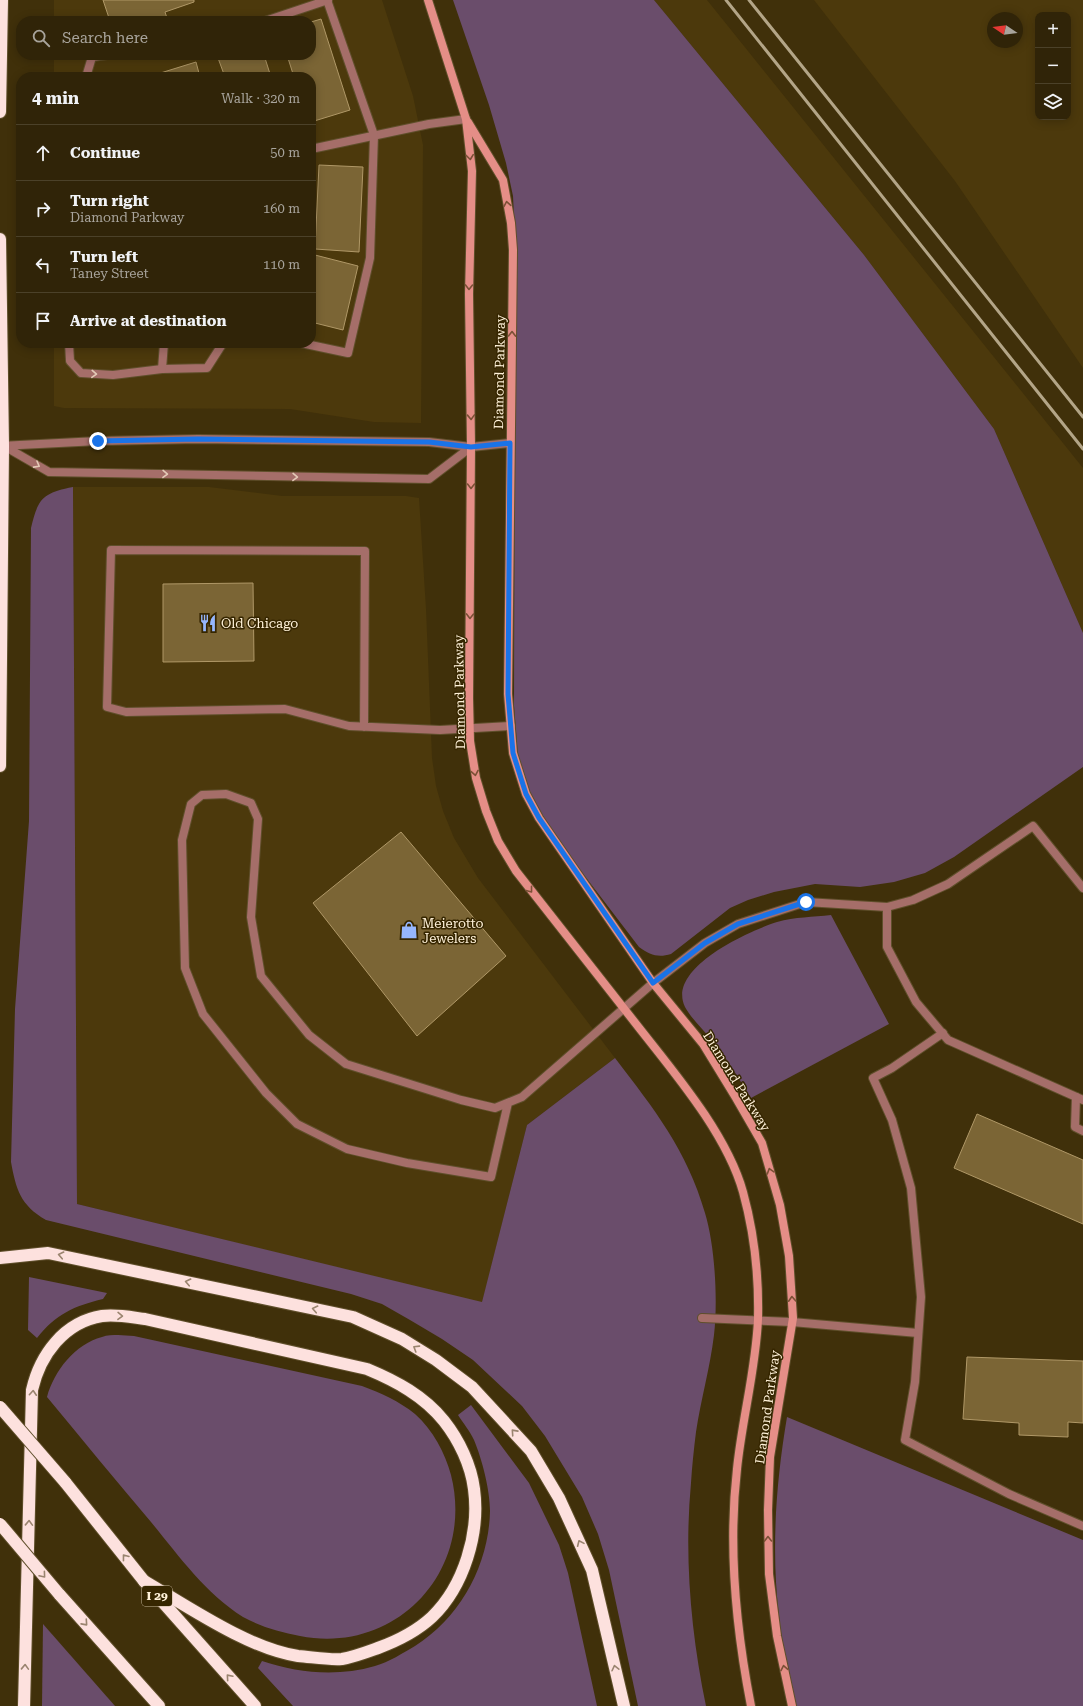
<!DOCTYPE html>
<html lang="en">
<head>
<meta charset="utf-8">
<style>
  body { margin:0; font-family:"Roboto Serif",serif; background:#3c3016; color:#f1f3f6 }
  .controls { position:absolute; right:12px; top:12px; display:grid; overflow:hidden; border-radius:8px; box-shadow:0 2px 10px #0003 }
  .controls button { width:36px; height:36px; display:grid; place-items:center; padding:0; border:0; border-bottom:1px solid #4b4129; background:#302408; color:#f1f3f6; font:20px sans-serif }
  .compass { position:absolute; left:987px; top:12px; width:36px; height:36px; border-radius:50%; background:#302408; box-shadow:0 2px 10px #0003; rotate:283deg }
  .stop { position:absolute; width:12px; height:12px; margin:-9px; border:3px solid #1a73e8; border-radius:50%; background:#fff }
  .stop.end { background:#1a73e8; border-color:#fff; box-shadow:0 1px 4px #0008 }
  .list { margin:0; padding:0; list-style:none }
  h2 { display:flex; justify-content:space-between; align-items:center; height:52px; margin:0; padding:0 16px; font-size:17px }
  h2 small { font-size:13px; font-weight:400; color:#a8a49c }
  .list li { display:grid; grid-template-columns:26px 1fr auto; gap:12px; align-items:center; box-sizing:border-box; height:56px; padding:0 16px; border-top:1px solid #4b4129 }
  .list b { display:block; font-size:15px; white-space:nowrap }
  .list p { margin:0; font-size:13px; white-space:nowrap; color:#a8a49c }
  .list em { font-size:13px; font-style:normal; color:#a8a49c }
  .icon { flex:none; width:22px; height:22px; fill:none; stroke:currentColor; stroke-width:2; stroke-linecap:round; stroke-linejoin:round }
  .map { position:relative; flex:none; width:1083px; height:1706px; overflow:hidden }
  .search { position:absolute; background:#302408; box-shadow:0 2px 10px #0003; left:16px; top:16px; width:300px; height:44px; display:flex; align-items:center; gap:10px; box-sizing:border-box; padding:0 14px; border-radius:16px; color:#a8a49c; font-size:15px }
  .panel { position:absolute; background:#302408; box-shadow:0 2px 10px #0003; left:16px; top:72px; width:300px; height:276px; border-radius:16px }
  .map>svg:first-child { display:block }
  .built { fill:#4c390c; fill-rule:evenodd }
  .green { fill:#6a4d6b }
  .building { fill:#7b6535; stroke:#b09867 }
  .lines { fill:none; stroke-linecap:round; stroke-linejoin:round }
  .lane-casing { stroke:#5f4f2b; stroke-width:10 }
  .street-casing { stroke:#5f4f2b; stroke-width:10 }
  .secondary-casing { stroke:#5f4f2b; stroke-width:10 }
  .highway-casing { stroke:#5f4f2b; stroke-width:14 }
  .lane { stroke:#a56e69; stroke-width:8 }
  .street { stroke:#a56e69; stroke-width:8 }
  .secondary { stroke:#e58e87; stroke-width:8 }
  .highway { stroke:#fde1de; stroke-width:12 }
  .rail { stroke:#b3a587; stroke-width:3 }
  .highway-bridge-casing { stroke:#5f4f2b; stroke-width:14; stroke-linecap:butt }
  .highway-bridge { stroke:#fde1de; stroke-width:12 }
  .oneway { stroke:#7c5036 }
  .oneway2 { stroke:#e4cab7 }
  .oneway3 { stroke:#9a846f }
  .route { stroke:#1a73e8; stroke-width:5 }
  .labels { text-anchor:middle; stroke-width:3; stroke-linejoin:round; paint-order:stroke }
  .shield { fill:#362600; stroke:#c3b598; stroke-width:1 }
  .shield-label { font-size:12px; font-weight:bold; fill:#fff2d9 }
  .street-label { font-size:13px; fill:#fff2d9; stroke:#362600 }
  .poi-label { font-size:13px; fill:#fff2d9; stroke:#362600; text-anchor:start }
</style>
</head>
<body>
<div class="map">
<svg width="1083" height="1706" viewBox="0 0 1083 1706">
  <rect width="100%" height="100%" fill="#40300a"/>
  <g class="built">
    <path d="M 54,0 L 382,0 L 413,96 L 423,145 L 421,423 L 374,422 L 290,409 L 64,408 L 54,406 L 54,343 L 311,343 L 311,77 L 54,77 L 54,55 L 311,55 L 311,21 L 54,21 Z"/>
    <path d="M 654,0 L 707,0 L 1083,468 L 1083,633 L 994,429 L 864,255 Z"/>
    <path d="M 814,0 L 1083,0 L 1083,368 L 955,181 ZM 1038,15 L 1068,15 L 1068,117 L 1038,117 ZM 993,18 L 1017,18 L 1017,42 L 993,42 Z"/>
    <path d="M 73,487 L 209,487 L 282,496 L 406,496 L 419,498 L 426,609 L 432,758 L 436,786 L 443,811 L 454,838 L 478,878 L 615,1058 L 527,1125 L 482,1303 L 77,1204 Z"/>
  </g>
  <g class="green">
    <path d="M 453,0 L 654,0 L 864,255 L 994,429 L 1083,633 L 1083,767 L 954,857 L 925,873 L 894,882 L 860,887 L 815,884 L 774,892 L 748,900 L 730,908 L 671,954 C 658,958 650,955 639,947 L 542,820 L 532,799 L 518,757 L 514,706 L 515,238 L 513,196 L 506,163 L 489,105 Z"/>
    <path d="M 73,487 L 77,1204 L 482,1302 L 527,1125 L 615,1058 C 654,1109 687,1150 705,1213 C 715,1246 718,1301 714,1335 C 710,1368 701,1399 696,1432 C 694,1448 692,1466 691,1483 C 684,1557 691,1633 706,1706 L 638,1706 L 609,1570 L 598,1534 L 582,1497 L 545,1436 L 522,1406 L 473,1360 L 442,1339 L 410,1320 L 382,1304 L 351,1294 L 46,1220 C 20,1205 16,1189 11,1162 L 15,1009 L 29,821 L 31,528 C 38,499 42,493 73,487 Z"/>
    <path d="M 831,915 L 889,1024 L 751,1098 C 739,1079 728,1060 714,1043 C 705,1031 692,1020 685,1007 C 666,968 749,931 777,922 C 795,917 813,917 831,915 Z"/>
    <path d="M 29,1277 L 107,1293 L 103,1299 C 74,1306 56,1314 37,1338 L 28,1330 Z"/>
    <path d="M 118,1335 L 134,1336 L 362,1386 C 381,1393 399,1401 415,1414 C 433,1430 445,1453 451,1475 C 475,1570 397,1655 300,1636 C 280,1632 261,1627 243,1617 C 205,1593 179,1556 151,1522 C 116,1481 82,1439 47,1397 C 54,1371 75,1344 102,1337 C 107,1335 113,1335 118,1335 Z"/>
    <path d="M 471,1405 L 529,1483 L 559,1545 L 568,1573 L 597,1706 L 293,1706 L 258,1668 L 262,1661 C 298,1673 337,1677 375,1666 C 389,1662 403,1653 415,1646 C 461,1617 489,1564 490,1511 C 490,1490 482,1459 474,1440 C 470,1431 463,1423 458,1415 Z"/>
    <path d="M 787,1417 L 1083,1540 L 1083,1706 L 795,1706 C 789,1676 782,1646 779,1616 C 771,1550 776,1482 787,1417 Z"/>
    <path d="M 43,1624 L 115,1706 L 42,1706 Z"/>
  </g>
  <g class="building">
    <path d="M 103,0 L 194,0 L 194,2 L 165,12 L 168,21 L 149,21 L 148,18 L 140,21 L 110,21 Z"/>
    <path d="M 321,19 L 350,110 L 311,122 L 311,77 L 294,77 L 287,55 L 311,55 L 311,22 Z"/>
    <path d="M 227,55 L 264,55 L 271,77 L 225,77 L 218,58 Z"/>
    <path d="M 196,62 L 200,77 L 155,77 L 154,75 Z"/>
    <path d="M 319,165 L 363,167 L 359,252 L 315,249 Z"/>
    <path d="M 315,255 L 358,266 L 343,330 L 311,322 L 311,272 Z"/>
    <path d="M 253,583 L 254,661 L 163,662 L 163,584 Z"/>
    <path d="M 401,832 L 506,956 L 417,1036 L 313,903 Z"/>
    <path d="M 977,1114 L 1083,1160 L 1083,1224 L 954,1168 Z"/>
    <path d="M 967,1357 L 1083,1361 L 1083,1423 L 1068,1422 L 1068,1437 L 1019,1435 L 1019,1423 L 963,1419 Z"/>
  </g>
  <g class="lines">
    <g class="lane-casing">
      <g id="lane">
        <path d="M 265,21 L 328,0"/>
        <path d="M 86,77 L 92,57 L 107,55"/>
        <path d="M 311,149 L 429,124 L 466,119"/>
        <path d="M 69,343 L 70,361 L 81,373 L 113,375 L 162,369 L 207,368 L 223,343"/>
        <path d="M 301,343 L 348,353 L 370,258 L 374,135 L 327,0"/>
        <path d="M 162,369 L 164,343"/>
        <path d="M 364,727 L 365,551 L 111,550 L 107,707 L 126,712 L 285,709 L 349,726 L 440,730 L 511,726"/>
        <path d="M 887,907 L 887,947 L 916,1002 L 948,1040 L 1083,1100"/>
        <path d="M 943,1033 L 892,1068 L 873,1078 L 892,1120 L 911,1188 L 921,1297 L 915,1382 L 905,1440 L 1009,1494 L 1083,1526"/>
        <path d="M 1076,1097 L 1075,1127 L 1083,1131"/>
        <path d="M 508,1103 L 491,1177 L 407,1163 L 347,1149 L 297,1124 L 266,1093 L 203,1014 L 185,968 L 182,840 L 191,804 L 202,795 L 226,794 L 251,803 L 258,819 L 251,917 L 261,976 L 309,1035 L 346,1064 L 461,1100 L 495,1108 L 522,1097 L 653,983 L 705,943 L 738,924 L 806,902 L 887,907 L 913,900 L 948,884 L 1033,826 L 1083,888"/>
        <path d="M 702,1318 L 792,1322 L 918,1333"/>
      </g>
    </g>
    <g class="street-casing">
      <g id="street">
        <path d="M 0,446 L 98,441 L 198,439 L 429,442 L 471,447 L 510,443"/>
        <path d="M 4,446 L 49,472 L 429,479 L 471,447"/>
      </g>
    </g>
    <g class="secondary-casing">
      <g id="secondary">
        <path d="M 428,0 L 466,119 L 472,171 L 469,294 L 471,447 L 469,698 L 470,741 L 476,778 L 486,811 L 498,841 L 516,871 C 557,924 599,976 640,1029 C 677,1076 727,1135 743,1192 C 754,1232 759,1276 758,1319 C 756,1369 742,1419 737,1469 C 728,1547 736,1629 751,1706"/>
        <path d="M 468,122 L 503,180 L 511,223 L 513,250 L 508,694 L 513,753 L 526,794 L 539,818 L 653,983 L 703,1044 L 736,1098 L 762,1143 L 780,1205 L 789,1256 L 793,1318 L 770,1457 L 768,1510 L 769,1574 L 777,1636 L 792,1706"/>
      </g>
    </g>
    <g class="highway-casing">
      <g id="highway">
        <path d="M 0,112 L 2,0"/>
        <path d="M 0,239 L 3,446 L 0,766"/>
        <path d="M 0,1258 L 48,1253 L 353,1317 L 402,1339 L 436,1360 L 472,1387 L 531,1451 L 559,1498 L 592,1570 L 624,1706"/>
        <path d="M 65,1482 L 144,1581 L 255,1706"/>
        <path d="M 59,1594 L 159,1706"/>
        <path d="M 24,1706 L 32,1390 C 40,1355 64,1322 102,1316 C 116,1314 130,1317 145,1319 L 367,1369 C 396,1381 424,1396 444,1421 C 459,1440 471,1465 474,1489 C 480,1533 464,1586 432,1617 C 417,1631 397,1641 378,1648 C 367,1652 354,1657 342,1659 C 328,1660 312,1657 298,1656 C 249,1649 187,1606 144,1581"/>
      </g>
    </g>
    <use href="#lane" class="lane"/>
    <use href="#street" class="street"/>
    <use href="#secondary" class="secondary"/>
    <use href="#highway" class="highway"/>
    <g class="rail">
      <path d="M 726,0 L 1083,449"/>
      <path d="M 749,0 L 1083,417"/>
    </g>
    <g class="highway-bridge-casing">
      <g id="highway-bridge">
        <path d="M 0,1407 L 65,1482"/>
        <path d="M 0,1524 L 59,1594"/>
      </g>
    </g>
    <use href="#highway-bridge" class="highway-bridge"/>
  </g>
  <defs><path id="oneway-chevron" d="M-2-3.5L2.5 0L-2 3.5" fill="none" stroke-width="1.6" stroke-linecap="round" stroke-linejoin="round"/></defs>
  <g class="oneway">
    <use href="#oneway-chevron" transform="translate(470 157) rotate(83)"/>
    <use href="#oneway-chevron" transform="translate(507 204) rotate(-100)"/>
    <use href="#oneway-chevron" transform="translate(469 287) rotate(91)"/>
    <use href="#oneway-chevron" transform="translate(512 334) rotate(-89)"/>
    <use href="#oneway-chevron" transform="translate(471 417) rotate(88)"/>
    <use href="#oneway-chevron" transform="translate(471 486) rotate(90)"/>
    <use href="#oneway-chevron" transform="translate(470 616) rotate(91)"/>
    <use href="#oneway-chevron" transform="translate(475 773) rotate(80)"/>
    <use href="#oneway-chevron" transform="translate(530 890) rotate(52)"/>
    <use href="#oneway-chevron" transform="translate(770 1171) rotate(-107)"/>
    <use href="#oneway-chevron" transform="translate(792 1299) rotate(-93)"/>
    <use href="#oneway-chevron" transform="translate(768 1539) rotate(-91)"/>
    <use href="#oneway-chevron" transform="translate(784 1668) rotate(-101)"/>
  </g>
  <g class="oneway2">
    <use href="#oneway-chevron" transform="translate(94 374) rotate(3)"/>
    <use href="#oneway-chevron" transform="translate(37 465) rotate(29)"/>
    <use href="#oneway-chevron" transform="translate(165 474) rotate(1)"/>
    <use href="#oneway-chevron" transform="translate(295 477) rotate(1)"/>
  </g>
  <g class="oneway3">
    <use href="#oneway-chevron" transform="translate(61 1255) rotate(-168)"/>
    <use href="#oneway-chevron" transform="translate(188 1282) rotate(-168)"/>
    <use href="#oneway-chevron" transform="translate(315 1309) rotate(-168)"/>
    <use href="#oneway-chevron" transform="translate(120 1316) rotate(1)"/>
    <use href="#oneway-chevron" transform="translate(416 1348) rotate(-148)"/>
    <use href="#oneway-chevron" transform="translate(33 1393) rotate(-86)"/>
    <use href="#oneway-chevron" transform="translate(514 1432) rotate(-132)"/>
    <use href="#oneway-chevron" transform="translate(29 1523) rotate(-88)"/>
    <use href="#oneway-chevron" transform="translate(580 1543) rotate(-114)"/>
    <use href="#oneway-chevron" transform="translate(125 1557) rotate(-128)"/>
    <use href="#oneway-chevron" transform="translate(43 1575) rotate(50)"/>
    <use href="#oneway-chevron" transform="translate(85 1623) rotate(48)"/>
    <use href="#oneway-chevron" transform="translate(25 1667) rotate(-88)"/>
    <use href="#oneway-chevron" transform="translate(615 1668) rotate(-103)"/>
    <use href="#oneway-chevron" transform="translate(229 1677) rotate(-131)"/>
  </g>
  <g class="lines">
    <path class="route" d="M 98,441 L 198,439 L 429,442 L 471,447 L 510,443 L 508,694 L 513,753 L 526,794 L 539,818 L 653,983 L 705,943 L 738,924 L 806,902"/>
  </g>
  <defs>
    <g id="restaurant-bare" transform="scale(1.38)"><path d="M-5-6h1v4h1v-4h1v4h1v-4h1v5L-1.5 .5V6h-2V.5L-5-1ZM5-6V6H3V1.5H1.5Q1.5-4 5-6Z" fill="#96b6fd" stroke="#362600" stroke-width="2.5" paint-order="stroke"/></g>
    <g id="shop-bare" transform="scale(1.38)"><path d="M-5-2.5h2.3a2.7 3.5 0 0 1 5.4 0H5L5.5 6h-11ZM-1.5-2.5h3a1.5 2.3 0 0 0-3 0Z" fill="#96b6fd" stroke="#362600" stroke-width="2.5" paint-order="stroke"/></g>
  </defs>
  <g fill-rule="evenodd">
    <use href="#restaurant-bare" x="208" y="623"/>
    <use href="#shop-bare" x="409" y="930"/>
  </g>
  <g class="labels">
    <rect class="shield" x="142" y="1586" width="30" height="20" rx="3"/>
    <g class="shield-label">
      <text x="157" y="1600">I 29</text>
    </g>
    <g class="street-label">
      <text transform="translate(499 372) rotate(-89)" y="5">Diamond Parkway</text>
      <text transform="translate(459 692) rotate(-91)" y="5">Diamond Parkway</text>
      <text transform="translate(737 1081) rotate(58)" y="5">Diamond Parkway</text>
      <text transform="translate(767 1407) rotate(-82)" y="5">Diamond Parkway</text>
    </g>
    <g class="poi-label">
      <text x="221" y="628">Old Chicago</text>
      <text x="422" y="928">Meierotto<tspan x="422" dy="15">Jewelers</tspan></text>
    </g>
  </g>
</svg>
<div class="controls">
<button>+</button>
<button>−</button>
<button><svg class="icon" aria-label="layers" viewBox="0 0 24 24"><path d="M12 4l9 5-9 5-9-5zM3 14l9 5 9-5"/></svg></button>
</div>
<svg class="compass" viewBox="-18 -18 36 36"><path d="M0-13l5 13h-10z" fill="#e53935"/><path d="M0 13l5-13h-10z" fill="#a8a49c"/></svg>
<div class="stop" style="left:806px;top:902px"></div>
<div class="stop end" style="left:98px;top:441px"></div>
<div class="search"><svg class="icon" aria-label="search" viewBox="0 0 24 24"><circle cx="10" cy="10" r="6"/><path d="M15 15l6 6"/></svg>Search here</div>
<section class="panel">
<h2>4 min<small>Walk · 320 m</small></h2>
<ul class="list">
<li><svg class="icon" aria-label="ahead" viewBox="0 0 24 24"><path d="M12 20V5M6 11l6-6 6 6"/></svg><div><b>Continue</b></div><em>50 m</em></li>
<li><svg class="icon" aria-label="right" viewBox="0 0 24 24"><path d="M7 20v-9h11M14 6l5 5-5 5"/></svg><div><b>Turn right</b><p>Diamond Parkway</p></div><em>160 m</em></li>
<li><svg class="icon" aria-label="left" viewBox="0 0 24 24"><path d="M17 20v-9H6M10 6l-5 5 5 5"/></svg><div><b>Turn left</b><p>Taney Street</p></div><em>110 m</em></li>
<li><svg class="icon" aria-label="arrive" viewBox="0 0 24 24"><path d="M6 21V4h12l-3 4 3 4H6"/></svg><div><b>Arrive at destination</b></div></li>
</ul>
</section>
</div>
</body>
</html>
